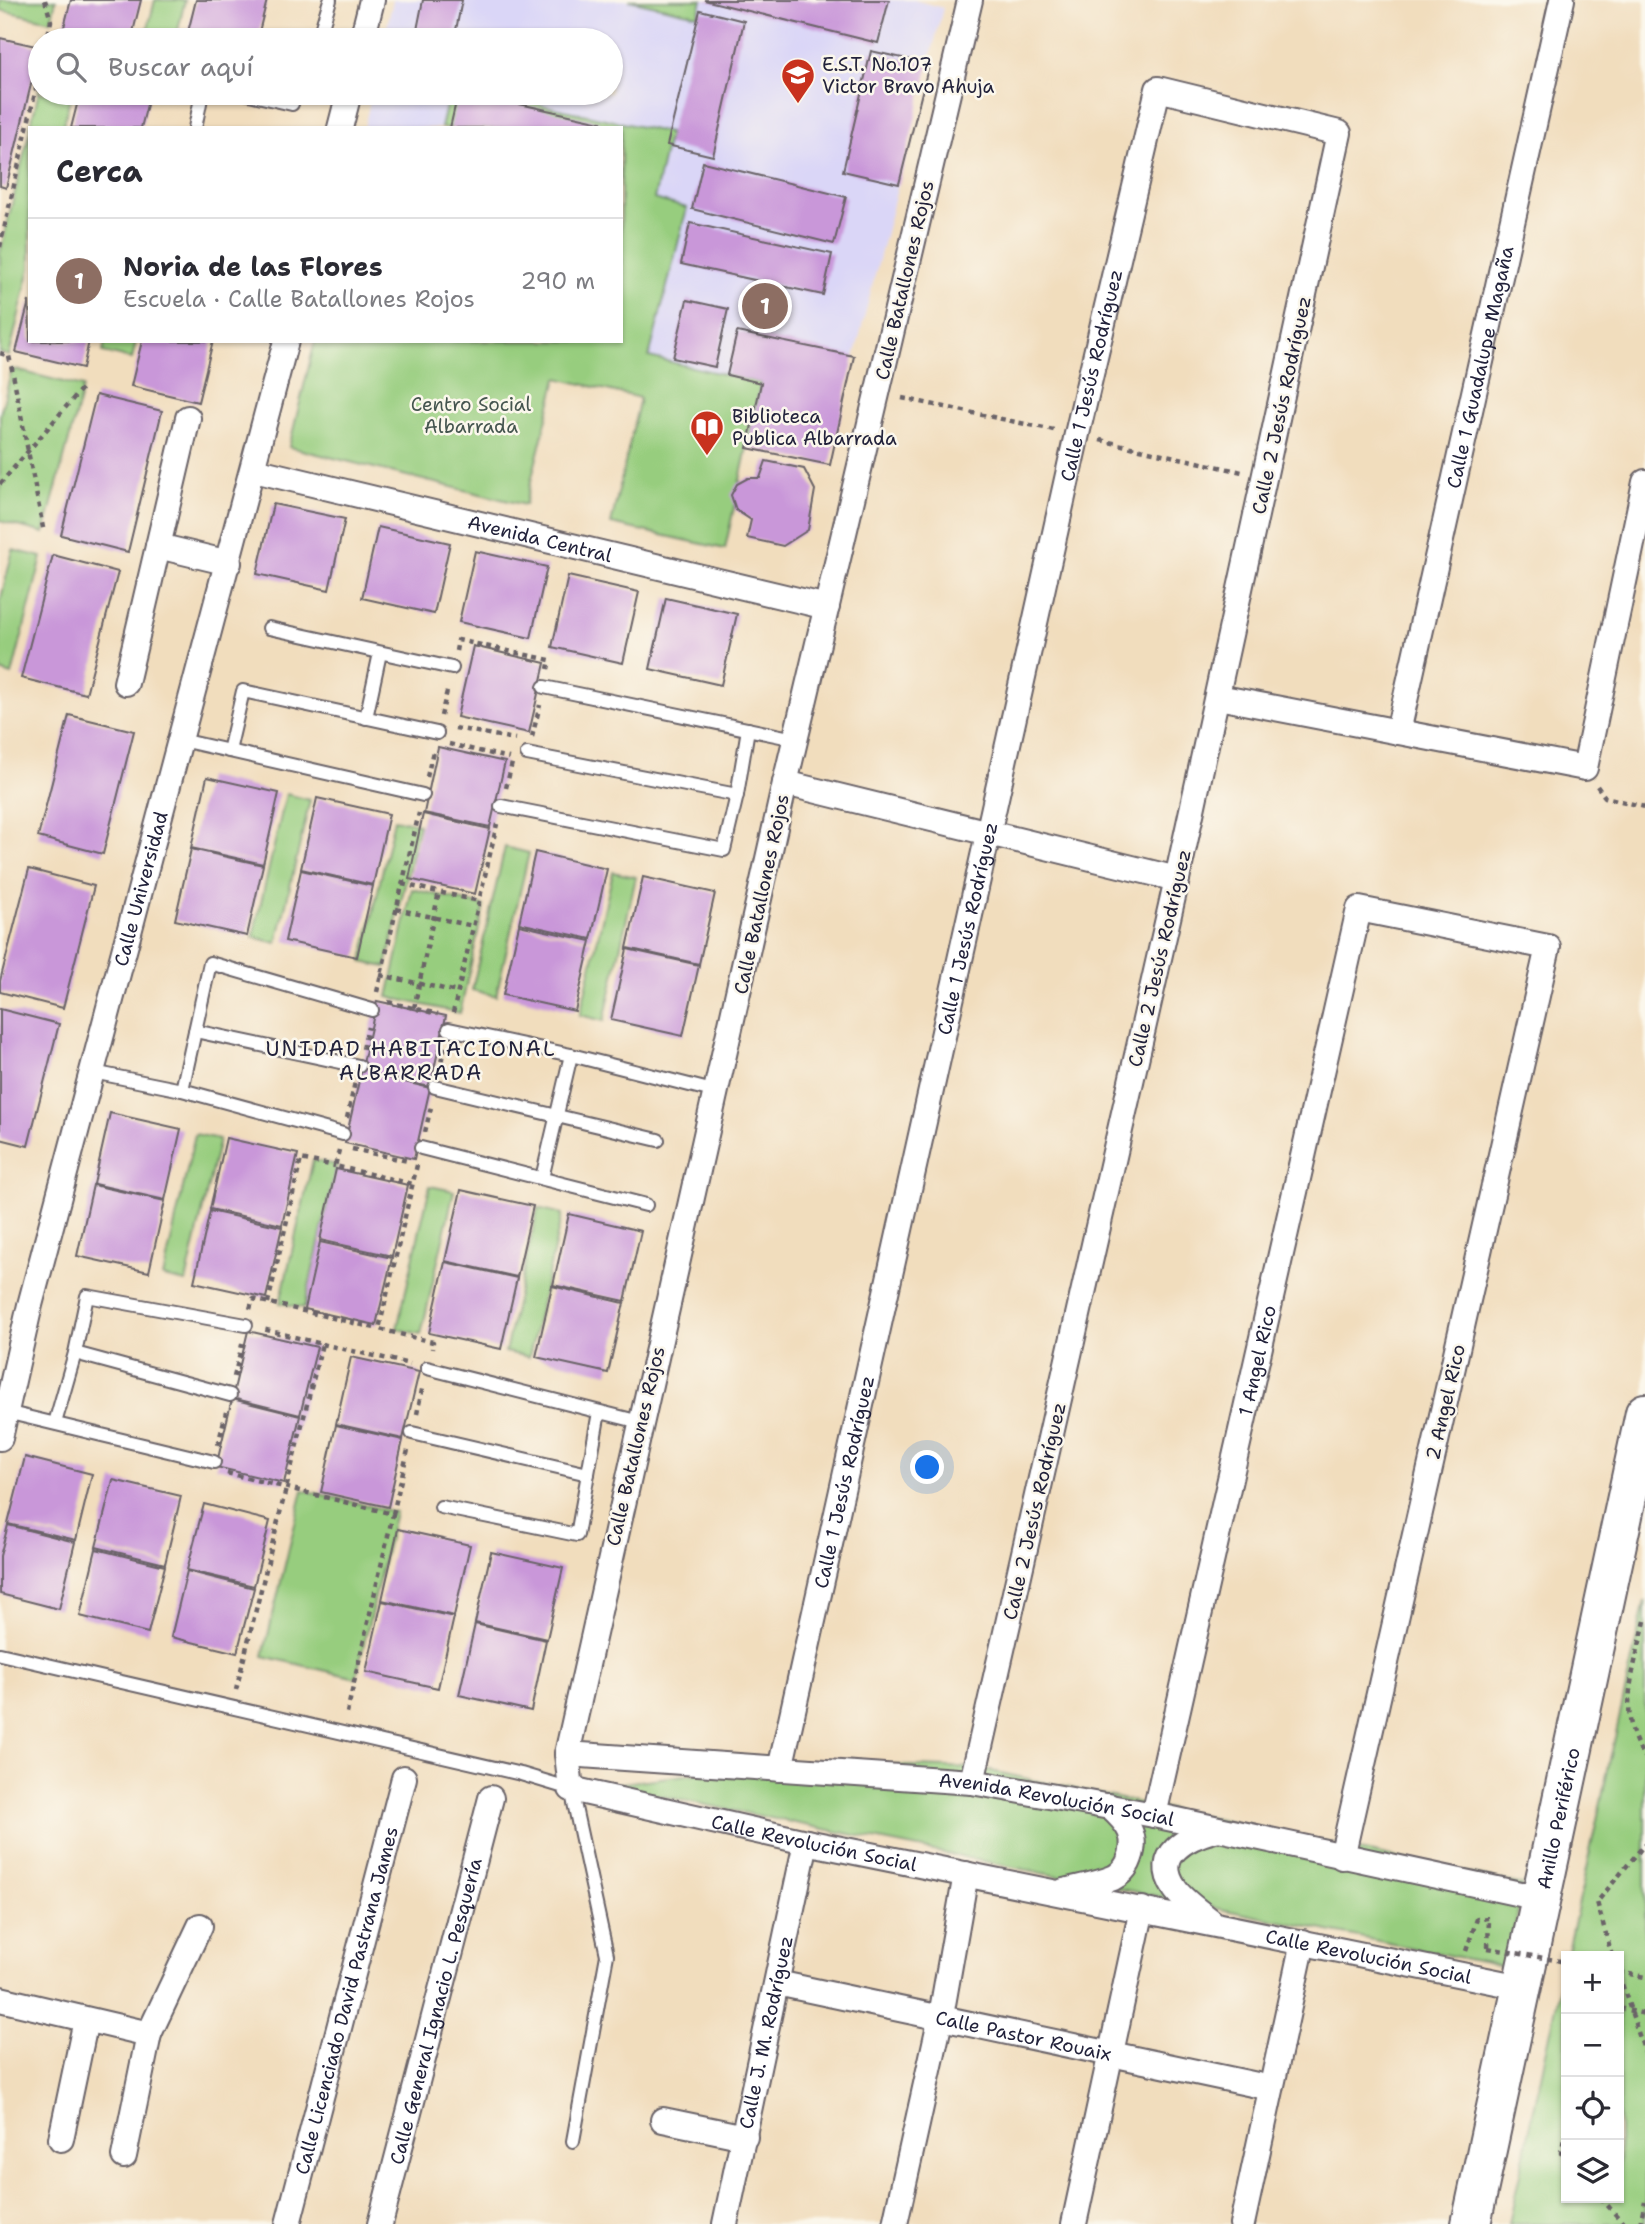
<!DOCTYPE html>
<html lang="es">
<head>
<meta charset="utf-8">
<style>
  body { margin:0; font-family:"Shantell Sans",sans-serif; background:#f7f7f7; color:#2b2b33 }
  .controls { position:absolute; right:21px; bottom:21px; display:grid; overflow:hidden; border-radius:0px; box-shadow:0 2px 5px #0004 }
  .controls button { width:63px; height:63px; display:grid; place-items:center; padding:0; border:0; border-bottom:2px solid #e1e1e2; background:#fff; color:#2b2b33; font:35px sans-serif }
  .you { position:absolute; left:928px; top:1468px; width:24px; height:24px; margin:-18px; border:5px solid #fff; border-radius:50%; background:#1a73e8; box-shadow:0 0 0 10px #1a73e833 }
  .badge { display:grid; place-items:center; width:46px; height:46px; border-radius:50%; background:#b45309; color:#fff; font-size:23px; font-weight:700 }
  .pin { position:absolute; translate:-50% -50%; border:4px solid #fff; box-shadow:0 2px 7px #0006 }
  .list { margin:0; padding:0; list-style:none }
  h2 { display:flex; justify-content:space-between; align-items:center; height:91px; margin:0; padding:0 28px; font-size:30px }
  h2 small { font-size:23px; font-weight:400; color:#7c7c81 }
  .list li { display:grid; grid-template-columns:46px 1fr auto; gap:21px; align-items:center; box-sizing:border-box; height:126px; padding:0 28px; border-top:2px solid #e1e1e2 }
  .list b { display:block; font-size:26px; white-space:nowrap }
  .list p { margin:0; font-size:23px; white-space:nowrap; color:#7c7c81 }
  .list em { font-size:23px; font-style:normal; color:#7c7c81 }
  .icon { flex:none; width:38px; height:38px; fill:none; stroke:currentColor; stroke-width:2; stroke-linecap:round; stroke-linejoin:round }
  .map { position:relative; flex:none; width:1645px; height:2224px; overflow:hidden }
  .search { position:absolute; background:#fff; box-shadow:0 2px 5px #0004; left:28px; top:28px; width:595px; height:77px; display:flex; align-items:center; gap:18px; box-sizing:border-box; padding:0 24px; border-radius:38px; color:#7c7c81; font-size:26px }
  .panel { position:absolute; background:#fff; box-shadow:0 2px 5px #0004; left:28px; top:126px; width:595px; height:217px; border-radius:0px }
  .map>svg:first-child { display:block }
  .built { fill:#dad6f7 }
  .green { fill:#97cd7e; stroke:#5c785c; stroke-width:2 }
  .building { fill:#c997d9 }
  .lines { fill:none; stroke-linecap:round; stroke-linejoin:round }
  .lane-casing { stroke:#6a6368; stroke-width:16 }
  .street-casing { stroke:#6a6368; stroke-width:28 }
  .primary-casing { stroke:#6a6368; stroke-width:42 }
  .path { stroke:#6a6368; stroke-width:4.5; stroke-dasharray:5 5; stroke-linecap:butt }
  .lane { stroke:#fff; stroke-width:12 }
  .street { stroke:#fff; stroke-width:24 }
  .primary { stroke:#fff; stroke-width:38 }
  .path-bridge { stroke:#6a6368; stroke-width:4.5; stroke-dasharray:5 5; stroke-linecap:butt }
  .labels { text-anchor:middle; stroke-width:5; stroke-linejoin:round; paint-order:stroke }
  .poi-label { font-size:19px; fill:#22223b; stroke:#fbf7ec; text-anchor:start }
  .street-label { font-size:19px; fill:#22223b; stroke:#fbf7ec }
  .park-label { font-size:19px; fill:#45554f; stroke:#fbf7ec }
  .neighbourhood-label { font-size:21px; letter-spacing:2px; fill:#22223b; stroke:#fbf7ec }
</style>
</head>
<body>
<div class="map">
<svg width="1645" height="2224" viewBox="0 0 1645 2224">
  <rect width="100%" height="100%" fill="#fbf7ec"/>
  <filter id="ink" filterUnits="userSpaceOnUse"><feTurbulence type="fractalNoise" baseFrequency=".0143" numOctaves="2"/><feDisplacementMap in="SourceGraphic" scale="14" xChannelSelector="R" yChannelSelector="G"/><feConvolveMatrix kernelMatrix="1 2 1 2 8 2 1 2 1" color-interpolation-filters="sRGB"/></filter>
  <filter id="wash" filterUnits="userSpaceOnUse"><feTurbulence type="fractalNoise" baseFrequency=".00686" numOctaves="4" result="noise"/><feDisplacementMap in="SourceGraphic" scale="28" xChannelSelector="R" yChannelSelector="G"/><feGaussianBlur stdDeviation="1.57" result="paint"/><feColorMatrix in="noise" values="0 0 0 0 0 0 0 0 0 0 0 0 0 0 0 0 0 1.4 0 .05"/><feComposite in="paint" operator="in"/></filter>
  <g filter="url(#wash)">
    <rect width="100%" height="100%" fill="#f1ddbd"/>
    <path class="built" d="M 393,0 L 914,0 L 943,8 L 843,401 L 649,357 L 687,208 L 621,192 L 621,128 L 364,128 L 372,93 L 611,93 L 611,40 L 384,40 Z"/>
    <g class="green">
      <path d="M 0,0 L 56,0 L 51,21 L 0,10 Z"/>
      <path d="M 155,0 L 185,0 L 176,39 L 147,32 Z"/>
      <path d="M 629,0 L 702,0 L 698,15 Z"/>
      <path d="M 40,87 L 40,93 L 71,93 L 63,128 L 30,128 Z"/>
      <path d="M 449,93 L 487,93 L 669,133 L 654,199 L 687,208 L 649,357 L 761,383 L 725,549 L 611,524 L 640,398 L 557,378 L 525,505 L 289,447 L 315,341 L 621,341 L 621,128 L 441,128 Z"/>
      <path d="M 30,130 L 30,268 L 9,356 L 0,353 L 0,253 Z"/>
      <path d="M 105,341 L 136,341 L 132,359 L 103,352 Z"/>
      <path d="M 12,369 L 83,387 L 44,533 L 0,521 L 0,415 Z"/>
      <path d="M 13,550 L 42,557 L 12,675 L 0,671 L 0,602 Z"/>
      <path d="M 286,794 L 310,800 L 277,943 L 253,937 Z"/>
      <path d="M 394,819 L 419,824 L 386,967 L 362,962 Z"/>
      <path d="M 505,847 L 529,853 L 496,996 L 472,990 Z"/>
      <path d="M 613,872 L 636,877 L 604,1021 L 580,1015 Z"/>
      <path d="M 412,889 L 484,906 L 460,1013 L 388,997 Z"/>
      <path d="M 195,1134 L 219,1139 L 186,1282 L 163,1277 Z"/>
      <path d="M 313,1160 L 337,1165 L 304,1308 L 280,1303 Z"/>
      <path d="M 430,1186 L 454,1191 L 421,1334 L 397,1329 Z"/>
      <path d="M 538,1208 L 562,1214 L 529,1357 L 505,1352 Z"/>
      <path d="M 303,1490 L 395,1512 L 356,1678 L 263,1656 Z"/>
      <path d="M 1645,1601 L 1645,2224 L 1509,2224 L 1566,1961 L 1566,2198 L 1619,2198 L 1619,1956 L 1567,1956 Z"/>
      <path d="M 785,1762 L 977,1768 L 1523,1885 L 1507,1967 L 607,1785 Z"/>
    </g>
    <g id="blocks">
      <g class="building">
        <path d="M 71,0 L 141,0 L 131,40 L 103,40 L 63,31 Z"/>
        <path d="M 196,0 L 267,0 L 257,40 L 186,40 Z"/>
        <path d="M 423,0 L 462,0 L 454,40 L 415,40 Z"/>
        <path d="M 704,0 L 889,0 L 878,43 Z"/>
        <path d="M 700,10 L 744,21 L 713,156 L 667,145 Z"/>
        <path d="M 0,38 L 40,47 L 6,188 L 0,186 Z"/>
        <path d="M 871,51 L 929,64 L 899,184 L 843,171 Z"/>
        <path d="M 80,93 L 150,93 L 141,128 L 71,128 Z"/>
        <path d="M 458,93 L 470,93 L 601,122 L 600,128 L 450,128 Z"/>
        <path d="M 703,162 L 846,197 L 834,244 L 692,209 Z"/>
        <path d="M 690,223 L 832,254 L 823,295 L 681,264 Z"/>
        <path d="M 687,300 L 728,309 L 715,367 L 673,358 Z"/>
        <path d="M 29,301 L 30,341 L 89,341 L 83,368 L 16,352 Z"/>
        <path d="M 737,332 L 854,356 L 830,465 L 747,448 L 761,383 L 727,375 Z"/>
        <path d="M 142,341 L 213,341 L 198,402 L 131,386 Z"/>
        <path d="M 96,395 L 162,411 L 128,552 L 61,535 Z"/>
        <path d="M 766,461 L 804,469 L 815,490 L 808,530 L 783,546 L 747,538 L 751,520 L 736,510 L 731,495 L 737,484 L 748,478 L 760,478 Z"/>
        <path d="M 273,504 L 345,519 L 329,590 L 257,574 Z"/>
        <path d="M 378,527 L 450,543 L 434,614 L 362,598 Z"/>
        <path d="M 475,551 L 547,567 L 531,638 L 459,622 Z"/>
        <path d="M 53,555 L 118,572 L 86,694 L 21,678 Z"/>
        <path d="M 568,576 L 639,592 L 623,663 L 552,647 Z"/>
        <path d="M 666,598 L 737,614 L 721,685 L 650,669 Z"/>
        <path d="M 473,646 L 545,663 L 529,733 L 457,717 Z"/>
        <path d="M 69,715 L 134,731 L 103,854 L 38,837 Z"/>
        <path d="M 438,747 L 505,762 L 490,827 L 424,813 Z"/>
        <path d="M 207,777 L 279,793 L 263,864 L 191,848 Z"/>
        <path d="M 317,798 L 389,814 L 373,885 L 301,869 Z"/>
        <path d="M 423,814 L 490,829 L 475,894 L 409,879 Z"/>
        <path d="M 191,849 L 263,865 L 247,936 L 175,920 Z"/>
        <path d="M 535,852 L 607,869 L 591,939 L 519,923 Z"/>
        <path d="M 29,869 L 94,886 L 63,1008 L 0,992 L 0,981 Z"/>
        <path d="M 301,870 L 373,886 L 357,957 L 285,941 Z"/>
        <path d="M 643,877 L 715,893 L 699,964 L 627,948 Z"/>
        <path d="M 519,925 L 591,941 L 575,1011 L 503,995 Z"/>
        <path d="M 627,949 L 699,965 L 683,1036 L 611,1020 Z"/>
        <path d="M 377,1001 L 446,1016 L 430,1087 L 372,1074 L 430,1088 L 414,1159 L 345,1143 Z"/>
        <path d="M 0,1009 L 59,1024 L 28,1146 L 0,1139 Z"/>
        <path d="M 110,1113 L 181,1129 L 165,1200 L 94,1184 Z"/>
        <path d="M 226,1138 L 298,1154 L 282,1225 L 210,1209 Z"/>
        <path d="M 336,1169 L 408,1185 L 392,1256 L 320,1240 Z"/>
        <path d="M 93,1185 L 165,1201 L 149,1272 L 77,1256 Z"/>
        <path d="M 461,1190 L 533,1206 L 517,1277 L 445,1261 Z"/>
        <path d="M 210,1211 L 282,1227 L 266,1298 L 194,1282 Z"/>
        <path d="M 569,1214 L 641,1231 L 625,1301 L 553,1285 Z"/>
        <path d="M 320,1242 L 392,1258 L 376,1325 L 305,1309 Z"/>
        <path d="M 445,1262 L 517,1278 L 501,1349 L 429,1333 Z"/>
        <path d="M 552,1286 L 624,1303 L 608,1373 L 536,1357 Z"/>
        <path d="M 248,1331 L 317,1347 L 300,1415 L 232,1398 Z"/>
        <path d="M 351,1357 L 419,1372 L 403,1439 L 336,1424 Z"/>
        <path d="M 232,1399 L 300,1416 L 284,1483 L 216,1467 Z"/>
        <path d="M 336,1425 L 403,1440 L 388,1507 L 321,1492 Z"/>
        <path d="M 25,1457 L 92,1474 L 76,1540 L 8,1524 Z"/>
        <path d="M 113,1480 L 181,1496 L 165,1564 L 96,1547 Z"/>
        <path d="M 204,1504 L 270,1521 L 254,1586 L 187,1570 Z"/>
        <path d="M 8,1525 L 75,1542 L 59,1609 L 0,1594 L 0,1556 Z"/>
        <path d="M 398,1529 L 470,1545 L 454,1616 L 382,1600 Z"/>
        <path d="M 96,1549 L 165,1566 L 148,1633 L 80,1616 Z"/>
        <path d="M 491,1552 L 563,1568 L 547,1639 L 475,1623 Z"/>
        <path d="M 187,1571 L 254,1588 L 237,1653 L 171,1637 Z"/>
        <path d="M 382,1601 L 454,1617 L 438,1688 L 366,1672 Z"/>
        <path d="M 475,1624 L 546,1640 L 531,1711 L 459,1695 Z"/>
      </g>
    </g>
  </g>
  <g filter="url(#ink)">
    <use href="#blocks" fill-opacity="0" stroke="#6a6368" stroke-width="2"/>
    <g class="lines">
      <g class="lane-casing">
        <g id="lane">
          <path d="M 318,40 L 330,0"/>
          <path d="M 245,93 L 292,104"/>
          <path d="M 195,128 L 202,93"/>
          <path d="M 269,628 L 452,668"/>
          <path d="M 544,687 L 795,739"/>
          <path d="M 366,718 L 380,653"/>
          <path d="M 181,740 L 423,795"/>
          <path d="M 229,751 L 243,691 L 437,733"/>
          <path d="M 527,754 L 737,795"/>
          <path d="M 501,806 L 724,850 L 737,795 L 748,729"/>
          <path d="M 449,1029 L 571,1055 L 717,1092"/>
          <path d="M 195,1031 L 359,1066"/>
          <path d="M 93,1072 L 182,1090 L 343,1134"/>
          <path d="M 435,1087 L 658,1140"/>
          <path d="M 182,1090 L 210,963 L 372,1010"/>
          <path d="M 421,1148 L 646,1205"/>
          <path d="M 542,1178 L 571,1055"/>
          <path d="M 75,1353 L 230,1395"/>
          <path d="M 427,1368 L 640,1422"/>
          <path d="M 6,1412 L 214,1462"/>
          <path d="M 55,1423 L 75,1353 L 87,1296 L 246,1325"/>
          <path d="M 412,1433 L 588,1474"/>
          <path d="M 441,1507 L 577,1535 L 599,1412"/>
          <path d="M 0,1654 L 521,1774 L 571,1789 L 607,1955 L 573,2141"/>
        </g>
      </g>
      <g class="street-casing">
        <g id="street">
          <path id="s1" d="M 970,0 L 785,783 L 567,1754 L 571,1789 L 806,1842 L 1521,1987"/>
          <path d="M 362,40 L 372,0"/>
          <path d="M 340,128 L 349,93"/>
          <path id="s2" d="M 254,470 L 827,607"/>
          <path d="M 158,546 L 229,563"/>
          <path d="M 126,683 L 188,418"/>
          <path d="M 1218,697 L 1585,768 L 1645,482"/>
          <path id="s3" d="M 1398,732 L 1562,0"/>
          <path d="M 785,783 L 1177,879"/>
          <path id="s4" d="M 0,1438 L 30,1305 L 286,341"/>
          <path id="s5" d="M 567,1754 L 972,1782 L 1154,1815 L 1539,1898"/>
          <path id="s6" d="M 780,1769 L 1077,434 L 1158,89 L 1339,133 L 1177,879 L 972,1782"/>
          <path id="s7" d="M 1154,1815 L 1359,909 L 1548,947 L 1342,1857"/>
          <path d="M 1064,1891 C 1080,1887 1098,1884 1113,1878 C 1119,1875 1125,1869 1128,1863 C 1140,1837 1128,1823 1109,1806"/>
          <path d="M 1212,1922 C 1200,1912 1183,1901 1175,1889 C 1151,1854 1188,1837 1215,1830"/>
          <path id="s8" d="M 777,1983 L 1271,2088"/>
          <path d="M 0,1999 L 149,2034 L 200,1926"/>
          <path d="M 663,2120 L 745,2137"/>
          <path d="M 61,2139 L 86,2020"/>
          <path d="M 124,2156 L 149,2034"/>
          <path id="s9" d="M 288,2224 L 404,1778"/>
          <path id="s10" d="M 380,2224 L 491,1798"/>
          <path id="s11" d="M 725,2224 L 806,1842"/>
          <path d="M 895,2224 L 941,2016 L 966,1874"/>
          <path d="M 1074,2224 L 1142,1909"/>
          <path d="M 1242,2224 L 1303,1942"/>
        </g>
      </g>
      <g class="primary-casing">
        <g id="primary">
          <path id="s12" d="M 1471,2224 L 1645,1413"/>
        </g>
      </g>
      <g class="path">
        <path d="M 45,0 L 51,21 L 47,40"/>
        <path d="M 0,247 L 40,71"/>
        <path d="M 0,353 L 9,356 L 12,369 L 44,533"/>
        <path d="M 902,398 L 1054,430"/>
        <path d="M 1100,440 L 1242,472"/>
        <path d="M 0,484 L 83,387"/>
        <path d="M 456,651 L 458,640 L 550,660 L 548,669"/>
        <path d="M 441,716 L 448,687"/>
        <path d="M 455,728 L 515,739"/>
        <path d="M 532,737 L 540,705"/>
        <path d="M 449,744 L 509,758"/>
        <path d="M 427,777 L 433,751"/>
        <path d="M 1597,786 L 1605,797 L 1645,807"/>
        <path d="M 506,788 L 512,763"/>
        <path d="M 402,884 L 479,901"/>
        <path d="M 396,909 L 473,926"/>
        <path d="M 380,975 L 458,992"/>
        <path d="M 377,992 L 419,813"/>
        <path d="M 388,1002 L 438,1014"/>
        <path d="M 414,1008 L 439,892"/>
        <path d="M 453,1013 L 497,824"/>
        <path d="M 363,1049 L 368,1027"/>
        <path d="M 439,1071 L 445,1045"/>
        <path d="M 347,1118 L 355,1082"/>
        <path d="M 425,1132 L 432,1103"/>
        <path d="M 352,1149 L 408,1161"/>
        <path d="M 339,1150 L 335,1166 L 413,1184"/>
        <path d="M 417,1165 L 379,1329 L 433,1342 L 432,1349"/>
        <path d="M 268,1303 L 301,1159 L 335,1166"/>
        <path d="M 250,1309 L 253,1299 L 379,1329"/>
        <path d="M 322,1344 L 410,1364"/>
        <path d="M 234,1377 L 243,1341"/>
        <path d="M 417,1414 L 423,1385"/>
        <path d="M 218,1445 L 226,1412"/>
        <path d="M 227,1473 L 393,1514 L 346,1717"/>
        <path d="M 393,1514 L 408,1450"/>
        <path d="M 1645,1621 C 1635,1665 1615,1717 1645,1757"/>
        <path d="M 236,1690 L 322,1344 L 263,1329"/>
        <path d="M 1466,1951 L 1477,1919 L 1489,1918 L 1488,1948"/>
        <path d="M 1612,1956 L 1597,1902 L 1645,1844"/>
        <path d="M 1619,1972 L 1645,1977"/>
        <path d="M 1619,1975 L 1645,2053"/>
        <path d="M 1619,2008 L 1645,2014"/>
        <path d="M 1566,2130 L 1561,2153 L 1566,2159"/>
        <path d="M 1601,2198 L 1624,2224"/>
        <path d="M 1640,2224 L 1645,2201"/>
      </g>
      <use href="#lane" class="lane"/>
      <use href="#street" class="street"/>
      <use href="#primary" class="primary"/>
      <path class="path-bridge" d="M 1488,1948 L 1566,1962"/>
    </g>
  </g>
  <defs>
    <g id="school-pin" transform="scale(1.75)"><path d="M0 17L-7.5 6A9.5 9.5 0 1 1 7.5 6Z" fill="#c8321e" stroke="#fbf7ec"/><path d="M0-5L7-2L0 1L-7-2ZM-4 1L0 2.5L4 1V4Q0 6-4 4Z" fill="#fff"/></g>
    <g id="library-pin" transform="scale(1.75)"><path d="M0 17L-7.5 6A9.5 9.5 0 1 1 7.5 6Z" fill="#c8321e" stroke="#fbf7ec"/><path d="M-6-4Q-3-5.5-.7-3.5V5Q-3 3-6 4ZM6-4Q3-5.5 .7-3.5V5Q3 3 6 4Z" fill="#fff"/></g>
  </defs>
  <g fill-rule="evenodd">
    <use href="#school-pin" x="798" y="75"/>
    <use href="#library-pin" x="707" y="427"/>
  </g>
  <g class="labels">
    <g class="poi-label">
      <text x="822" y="71">E.S.T. No.107<tspan x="822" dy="22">Victor Bravo Ahuja</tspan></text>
      <text x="732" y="423">Biblioteca<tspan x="732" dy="22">Publica Albarrada</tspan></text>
    </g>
    <g class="street-label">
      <text transform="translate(904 280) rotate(-77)" y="7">Calle Batallones Rojos</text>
      <text dy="7" stroke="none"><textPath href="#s3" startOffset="374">Calle 1 Guadalupe Magaña</textPath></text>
      <text dy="7" stroke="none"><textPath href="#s6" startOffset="1428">Calle 1 Jesús Rodríguez</textPath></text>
      <text transform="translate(1281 405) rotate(-78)" y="7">Calle 2 Jesús Rodríguez</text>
      <text dy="7" stroke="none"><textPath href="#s2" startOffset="294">Avenida Central</textPath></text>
      <text dy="7" stroke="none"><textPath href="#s4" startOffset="567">Calle Universidad</textPath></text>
      <text transform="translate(761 894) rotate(-78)" y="7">Calle Batallones Rojos</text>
      <text dy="7" stroke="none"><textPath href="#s6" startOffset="861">Calle 1 Jesús Rodríguez</textPath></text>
      <text transform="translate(1159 958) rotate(-77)" y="7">Calle 2 Jesús Rodríguez</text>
      <text dy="7" stroke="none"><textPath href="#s7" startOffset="466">1 Angel Rico</textPath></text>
      <text transform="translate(1445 1402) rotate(-77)" y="7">2 Angel Rico</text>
      <text transform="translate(635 1446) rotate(-77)" y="7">Calle Batallones Rojos</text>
      <text dy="7" stroke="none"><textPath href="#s6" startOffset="294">Calle 1 Jesús Rodríguez</textPath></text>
      <text transform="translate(1034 1511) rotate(-77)" y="7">Calle 2 Jesús Rodríguez</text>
      <text dy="7" stroke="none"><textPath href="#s5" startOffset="492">Avenida Revolución Social</textPath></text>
      <text dy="7" stroke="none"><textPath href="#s12" startOffset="415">Anillo Periférico</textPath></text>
      <text dy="7" stroke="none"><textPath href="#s1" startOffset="2084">Calle Revolución Social</textPath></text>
      <text dy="7" stroke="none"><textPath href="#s1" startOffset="2650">Calle Revolución Social</textPath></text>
      <text dy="7" stroke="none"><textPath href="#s9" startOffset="231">Calle Licenciado David Pastrana James</textPath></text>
      <text dy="7" stroke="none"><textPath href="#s10" startOffset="220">Calle General Ignacio L. Pesquería</textPath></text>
      <text dy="7" stroke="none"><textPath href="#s11" startOffset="196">Calle J. M. Rodríguez</textPath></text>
      <text dy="7" stroke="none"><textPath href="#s8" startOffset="252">Calle Pastor Rouaix</textPath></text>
    </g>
    <g class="park-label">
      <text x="471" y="411">Centro Social<tspan x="471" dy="22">Albarrada</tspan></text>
    </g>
    <g class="neighbourhood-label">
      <text x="411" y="1056">UNIDAD HABITACIONAL<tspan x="411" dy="24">ALBARRADA</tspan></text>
    </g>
  </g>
</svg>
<div class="controls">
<button>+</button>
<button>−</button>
<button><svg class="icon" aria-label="locate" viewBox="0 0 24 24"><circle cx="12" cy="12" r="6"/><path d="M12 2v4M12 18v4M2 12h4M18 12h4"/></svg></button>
<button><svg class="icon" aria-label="layers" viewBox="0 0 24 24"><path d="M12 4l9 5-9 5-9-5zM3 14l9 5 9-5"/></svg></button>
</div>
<div class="you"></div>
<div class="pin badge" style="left:765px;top:306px;background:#8d6e63">1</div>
<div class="search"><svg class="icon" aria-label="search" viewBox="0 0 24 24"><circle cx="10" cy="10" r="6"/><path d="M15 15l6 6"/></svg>Buscar aquí</div>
<section class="panel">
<h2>Cerca<small></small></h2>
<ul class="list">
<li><span class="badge" style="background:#8d6e63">1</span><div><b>Noria de las Flores</b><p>Escuela · Calle Batallones Rojos</p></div><em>290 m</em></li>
</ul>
</section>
</div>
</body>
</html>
